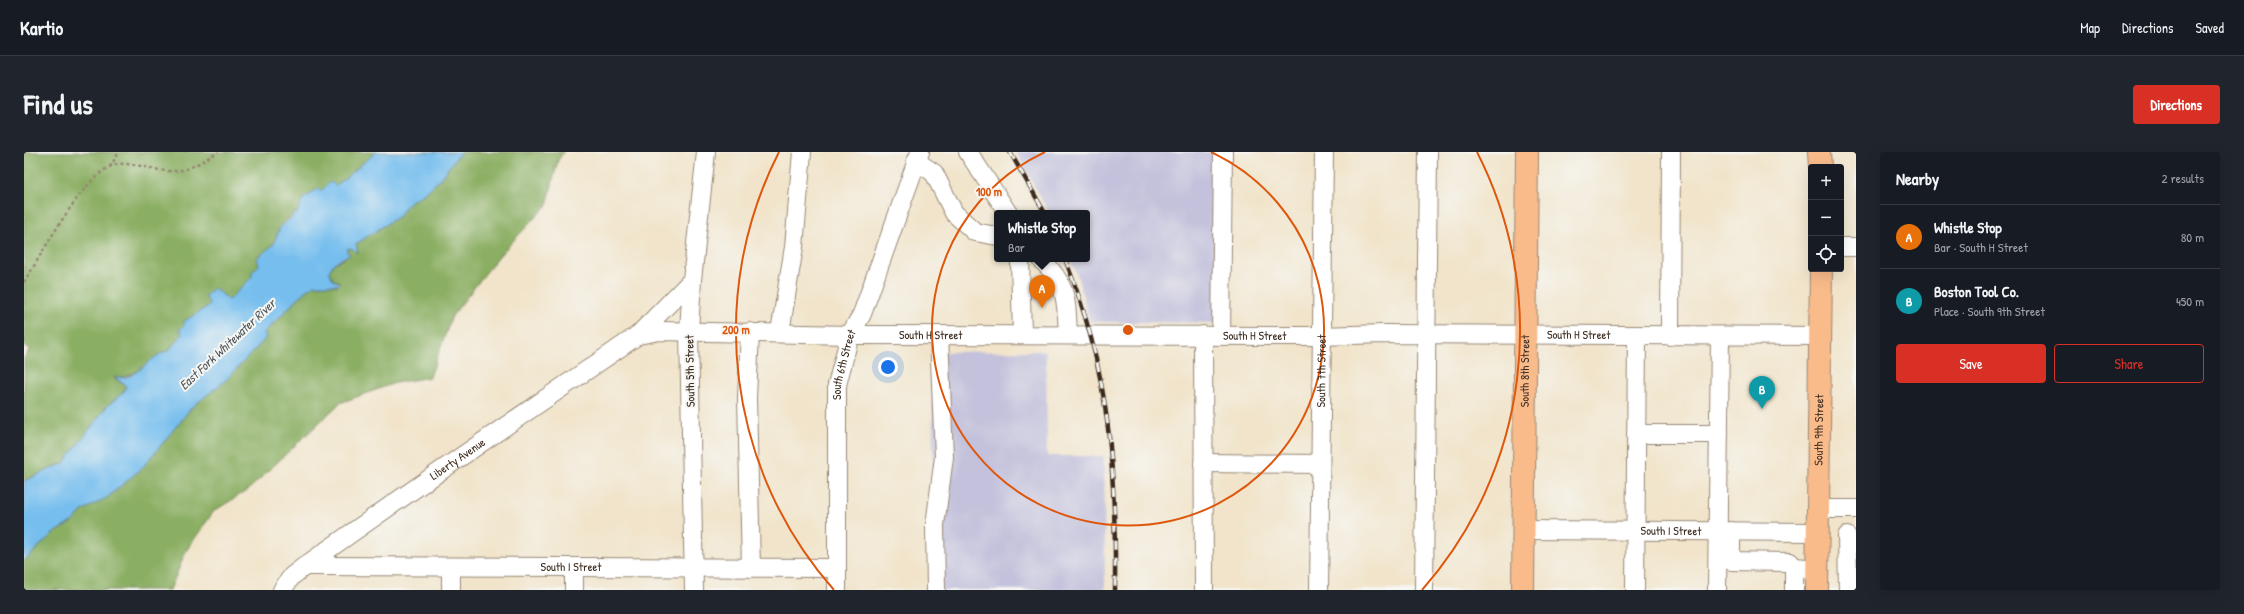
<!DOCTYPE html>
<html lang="en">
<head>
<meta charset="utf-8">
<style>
  body { margin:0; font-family:"Patrick Hand",sans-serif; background:#20242c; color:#f1f3f6 }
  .controls { position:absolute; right:12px; top:12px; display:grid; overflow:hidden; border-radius:4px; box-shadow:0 4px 16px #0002 }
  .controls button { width:36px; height:36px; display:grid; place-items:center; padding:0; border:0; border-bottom:1px solid #363941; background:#171b24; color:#f1f3f6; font:20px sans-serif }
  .you { position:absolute; left:864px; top:215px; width:14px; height:14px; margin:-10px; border:3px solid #fff; border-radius:50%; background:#1a73e8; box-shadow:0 0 0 6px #1a73e833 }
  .badge { display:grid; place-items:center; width:26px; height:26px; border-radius:50%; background:#d93025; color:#fff; font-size:13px; font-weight:700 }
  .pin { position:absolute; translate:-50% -33px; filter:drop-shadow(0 1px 2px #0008) }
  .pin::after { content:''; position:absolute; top:21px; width:14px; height:12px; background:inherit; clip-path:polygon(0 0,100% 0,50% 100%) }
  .popup { position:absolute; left:970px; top:58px; width:96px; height:52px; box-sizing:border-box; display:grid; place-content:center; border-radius:4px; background:#171b24; filter:drop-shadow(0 1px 3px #0005); font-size:13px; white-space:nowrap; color:#9ea1a6 }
  .popup b { font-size:15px; color:#f1f3f6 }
  .popup::after { content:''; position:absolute; left:50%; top:100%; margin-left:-8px; border:8px solid transparent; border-top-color:#171b24 }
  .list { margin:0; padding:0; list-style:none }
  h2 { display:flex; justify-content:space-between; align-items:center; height:52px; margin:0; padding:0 16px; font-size:17px }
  h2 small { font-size:13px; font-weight:400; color:#9ea1a6 }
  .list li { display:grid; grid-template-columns:26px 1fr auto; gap:12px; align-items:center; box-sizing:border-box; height:64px; padding:0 16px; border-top:1px solid #363941 }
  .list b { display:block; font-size:15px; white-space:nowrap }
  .list p { margin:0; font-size:13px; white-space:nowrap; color:#9ea1a6 }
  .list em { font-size:13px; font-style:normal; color:#9ea1a6 }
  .actions { display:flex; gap:8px; padding:12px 16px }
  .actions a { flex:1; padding:9px 0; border:1px solid #d93025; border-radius:4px; text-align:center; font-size:14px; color:#d93025 }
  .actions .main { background:#d93025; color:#fff }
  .icon { flex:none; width:22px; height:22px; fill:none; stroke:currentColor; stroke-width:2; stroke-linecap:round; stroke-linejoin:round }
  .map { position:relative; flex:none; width:1832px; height:438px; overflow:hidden; border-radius:4px }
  header { display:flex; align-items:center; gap:24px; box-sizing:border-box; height:56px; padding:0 20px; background:#171b24; border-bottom:1px solid #363941 }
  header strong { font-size:19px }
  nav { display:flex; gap:22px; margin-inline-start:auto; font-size:14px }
  .intro { display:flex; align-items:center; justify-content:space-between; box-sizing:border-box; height:96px; padding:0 24px }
  h1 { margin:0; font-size:28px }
  .button { padding:10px 18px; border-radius:4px; background:#d93025; color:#fff; font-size:14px; font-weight:700 }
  main { display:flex; gap:24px; padding:0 24px }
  aside { flex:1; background:#171b24; border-radius:4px; box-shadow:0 4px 16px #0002 }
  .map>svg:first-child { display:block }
  .industrial { fill:#c3c1db }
  .forest { fill:#8aae62; stroke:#626c40 }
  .water { fill:#76beee; stroke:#587486 }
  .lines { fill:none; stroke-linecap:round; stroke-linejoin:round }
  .minor-casing { stroke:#968774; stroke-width:20 }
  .highway-casing { stroke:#968774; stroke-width:24 }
  .path { stroke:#968774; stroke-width:2.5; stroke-dasharray:3 3; stroke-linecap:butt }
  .minor { stroke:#fff; stroke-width:18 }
  .highway { stroke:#fabb8b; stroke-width:22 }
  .rail-casing { stroke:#3b2a1e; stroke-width:4.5 }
  .rail { stroke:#f6f6f2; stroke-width:3; stroke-dasharray:9; stroke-linecap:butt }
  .ring { fill:none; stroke:#df570d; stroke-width:2 }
  .labels { text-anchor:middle; stroke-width:4; stroke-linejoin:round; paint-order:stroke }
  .street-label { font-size:12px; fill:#3b2a1e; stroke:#f6f6f2 }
  .water-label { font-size:13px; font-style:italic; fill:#4d565c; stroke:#f6f6f2 }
  .centre { fill:#df570d; stroke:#f6f6f2; stroke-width:2 }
  .ring-label { font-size:12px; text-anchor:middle; font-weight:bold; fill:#df570d; stroke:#f6f6f2; stroke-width:4; stroke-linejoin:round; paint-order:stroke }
</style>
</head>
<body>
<header>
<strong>Kartio</strong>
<nav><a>Map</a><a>Directions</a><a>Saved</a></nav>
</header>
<div class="intro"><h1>Find us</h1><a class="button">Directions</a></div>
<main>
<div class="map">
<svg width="1832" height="438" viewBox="0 0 1832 438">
  <rect width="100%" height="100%" fill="#f6f6f2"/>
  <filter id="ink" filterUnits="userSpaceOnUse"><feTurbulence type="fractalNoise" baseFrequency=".025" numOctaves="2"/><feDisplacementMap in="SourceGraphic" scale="8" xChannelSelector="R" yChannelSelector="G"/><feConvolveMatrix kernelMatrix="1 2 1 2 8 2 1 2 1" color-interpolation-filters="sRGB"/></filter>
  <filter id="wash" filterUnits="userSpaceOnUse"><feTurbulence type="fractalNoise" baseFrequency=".012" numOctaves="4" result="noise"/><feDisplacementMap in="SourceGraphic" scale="16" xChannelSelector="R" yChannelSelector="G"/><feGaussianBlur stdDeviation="0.9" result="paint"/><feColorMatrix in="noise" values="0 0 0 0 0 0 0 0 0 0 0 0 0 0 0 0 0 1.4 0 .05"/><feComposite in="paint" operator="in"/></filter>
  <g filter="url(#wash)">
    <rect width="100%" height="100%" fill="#f1e4ca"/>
    <g class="industrial">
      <path d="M 992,0 L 1202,0 L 1201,171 L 1066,170 L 1053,123 L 1046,107 L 1063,107 L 1063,61 L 1025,61 Z"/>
      <path d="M 1022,199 L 1023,304 L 1080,304 L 1081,438 L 910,438 L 908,200 Z"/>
    </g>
    <g class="forest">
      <path d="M 0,0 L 352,0 L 312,34 L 305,31 C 294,46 275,57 261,69 C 254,75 253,84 250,91 C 247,97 238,102 233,106 L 235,113 L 228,121 L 229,125 L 205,148 L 190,136 L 181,144 L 186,153 L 184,156 L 159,170 L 161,171 L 158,183 L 144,199 C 137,200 131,207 125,211 C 115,220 103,225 90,226 L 102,234 L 100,240 L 83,254 L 40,311 L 0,329 L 0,206 L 6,197 L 0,194 Z"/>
      <path d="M 437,0 L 540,0 L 534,8 L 523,53 L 475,104 L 428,164 L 406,225 L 371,231 L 316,251 L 224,338 L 190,359 L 162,399 L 146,438 L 0,438 L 0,409 L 27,383 L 49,369 L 58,359 L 84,345 L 119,315 L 168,255 L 202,228 L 240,188 L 240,181 L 281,139 L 290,133 L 314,133 L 315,129 L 309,128 L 305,119 L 310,111 L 320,107 L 323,97 L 327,95 L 333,101 L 332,92 L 376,63 L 384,51 L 401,41 L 413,30 Z"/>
    </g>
    <path class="water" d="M 352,0 L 437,0 L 413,30 L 401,41 L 384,51 L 376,63 L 332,92 L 334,101 L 327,96 L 323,97 L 323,100 L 326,102 L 310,111 L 305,119 L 309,128 L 316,131 L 314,133 L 290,133 L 281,139 L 240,181 L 242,184 L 240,188 L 202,228 L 168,255 L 119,315 L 84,345 L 58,359 L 49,369 L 27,383 L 0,409 L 0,329 L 40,311 L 83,254 L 100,240 L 102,234 L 90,225 C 94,225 100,226 103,225 C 116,221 132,200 144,199 L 158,183 L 156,177 L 161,172 L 159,170 L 186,153 L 181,144 L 190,136 L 205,148 L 228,125 L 228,120 L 235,113 L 233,106 L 249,93 L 256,75 L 273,61 L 279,47 L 295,36 L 297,39 L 305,31 L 307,30 L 312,34 Z"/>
  </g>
  <g filter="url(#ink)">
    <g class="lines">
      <g class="minor-casing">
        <g id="minor">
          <path d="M 944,0 L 984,61"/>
          <path d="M 892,9 L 910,21 L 930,61 L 951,80 L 973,84"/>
          <path d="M 1817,95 L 1832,95"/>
          <path d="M 996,107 L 998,183"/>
          <path d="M 1017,107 C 1044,134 1042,147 1044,183"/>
          <path d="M 726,180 L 723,246 L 727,416"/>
          <path d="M 756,180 L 770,95 L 778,0"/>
          <path d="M 614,183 L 668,128"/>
          <path d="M 1179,183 L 1180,438"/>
          <path d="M 1197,184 L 1199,0"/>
          <path d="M 1646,184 L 1647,0"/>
          <path d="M 1612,282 L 1695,282"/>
          <path d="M 1179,311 L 1296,312"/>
          <path d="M 1795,357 L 1832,357"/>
          <path id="s1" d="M 1500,378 L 1795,380"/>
          <path d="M 1707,379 L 1707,409 L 1766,410 L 1770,415"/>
          <path d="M 1823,384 L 1824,438"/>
          <path id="s2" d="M 281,414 L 812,416"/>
          <path d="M 427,416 L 427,438"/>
          <path d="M 550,416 L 550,438"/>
          <path id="s3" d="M 258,438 L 268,424 L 281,414 C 391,335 503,260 614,183 L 636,179 L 826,183 L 1297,184 L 1360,182 L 1796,184"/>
          <path d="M 670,438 L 665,180 L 668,128 L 682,0"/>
          <path id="s4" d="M 813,438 L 813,233 L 826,183 L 838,162 L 896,0"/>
          <path d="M 912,438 L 911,373 L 920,305 L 915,183"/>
          <path id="s5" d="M 1295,438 L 1300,0"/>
          <path d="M 1400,438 L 1404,0"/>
          <path d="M 1611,438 L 1613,184"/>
          <path d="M 1693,438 L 1696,184"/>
          <path d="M 1770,438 L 1770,415 L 1783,416"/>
        </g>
      </g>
      <g class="highway-casing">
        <g id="highway">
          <path d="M 1795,0 L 1796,15"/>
          <path id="s6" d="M 1499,438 L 1503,0"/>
          <path id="s7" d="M 1793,438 L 1797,117"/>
        </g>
      </g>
      <g class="path">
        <path d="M 86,15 L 95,0"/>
        <path d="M 0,130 C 18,103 62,16 94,12 C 116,10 137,23 158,18 C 171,15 183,6 194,0"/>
      </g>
      <use href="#minor" class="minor"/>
      <use href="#highway" class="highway"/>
      <g class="rail-casing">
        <g id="rail">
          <path d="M 986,0 L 1021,61"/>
          <path d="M 1041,107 C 1086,219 1092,319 1091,438"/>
        </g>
      </g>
      <use href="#rail" class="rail"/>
    </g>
  </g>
  <g class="ring">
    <path d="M1187 0A196 196 0 1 1 1021 0"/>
    <path d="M810 438A392 392 0 0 1 755 0M1453 0A392 392 0 0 1 1398 438"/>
  </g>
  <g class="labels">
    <g class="street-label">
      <text dy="4" stroke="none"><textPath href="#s3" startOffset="732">South H Street</textPath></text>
      <text dy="4" stroke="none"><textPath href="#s3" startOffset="1056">South H Street</textPath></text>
      <text dy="4" stroke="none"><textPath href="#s3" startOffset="1380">South H Street</textPath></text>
      <text dy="4" stroke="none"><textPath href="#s4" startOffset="226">South 6th Street</textPath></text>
      <text transform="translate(666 219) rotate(-91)" y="4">South 5th Street</text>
      <text dy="4" stroke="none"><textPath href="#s5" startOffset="219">South 7th Street</textPath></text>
      <text dy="4" stroke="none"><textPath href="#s6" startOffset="219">South 8th Street</textPath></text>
      <text dy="4" stroke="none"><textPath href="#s7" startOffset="160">South 9th Street</textPath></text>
      <text dy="4" stroke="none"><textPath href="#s3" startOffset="220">Liberty Avenue</textPath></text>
      <text dy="4" stroke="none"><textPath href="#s1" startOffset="147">South I Street</textPath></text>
      <text dy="4" stroke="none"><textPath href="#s2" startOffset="266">South I Street</textPath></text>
    </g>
    <g class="water-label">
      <text transform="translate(203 192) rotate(-43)" y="5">East Fork Whitewater River</text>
    </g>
  </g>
  <circle cx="1104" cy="178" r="6" class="centre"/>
  <g class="ring-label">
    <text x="965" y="44">100 m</text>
    <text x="712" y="182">200 m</text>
  </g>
</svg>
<div class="controls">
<button>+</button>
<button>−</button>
<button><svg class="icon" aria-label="locate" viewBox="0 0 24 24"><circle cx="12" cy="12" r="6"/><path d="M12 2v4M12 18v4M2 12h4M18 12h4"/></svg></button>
</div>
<div class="you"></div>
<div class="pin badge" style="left:1018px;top:156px;background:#e8710a">A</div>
<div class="popup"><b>Whistle Stop</b>Bar</div>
<div class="pin badge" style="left:1738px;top:257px;background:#0f9aa8">B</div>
</div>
<aside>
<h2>Nearby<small>2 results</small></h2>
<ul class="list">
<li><span class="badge" style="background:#e8710a">A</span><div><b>Whistle Stop</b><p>Bar · South H Street</p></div><em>80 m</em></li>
<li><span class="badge" style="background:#0f9aa8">B</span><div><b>Boston Tool Co.</b><p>Place · South 9th Street</p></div><em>450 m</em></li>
</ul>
<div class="actions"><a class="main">Save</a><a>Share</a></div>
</aside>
</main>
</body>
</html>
